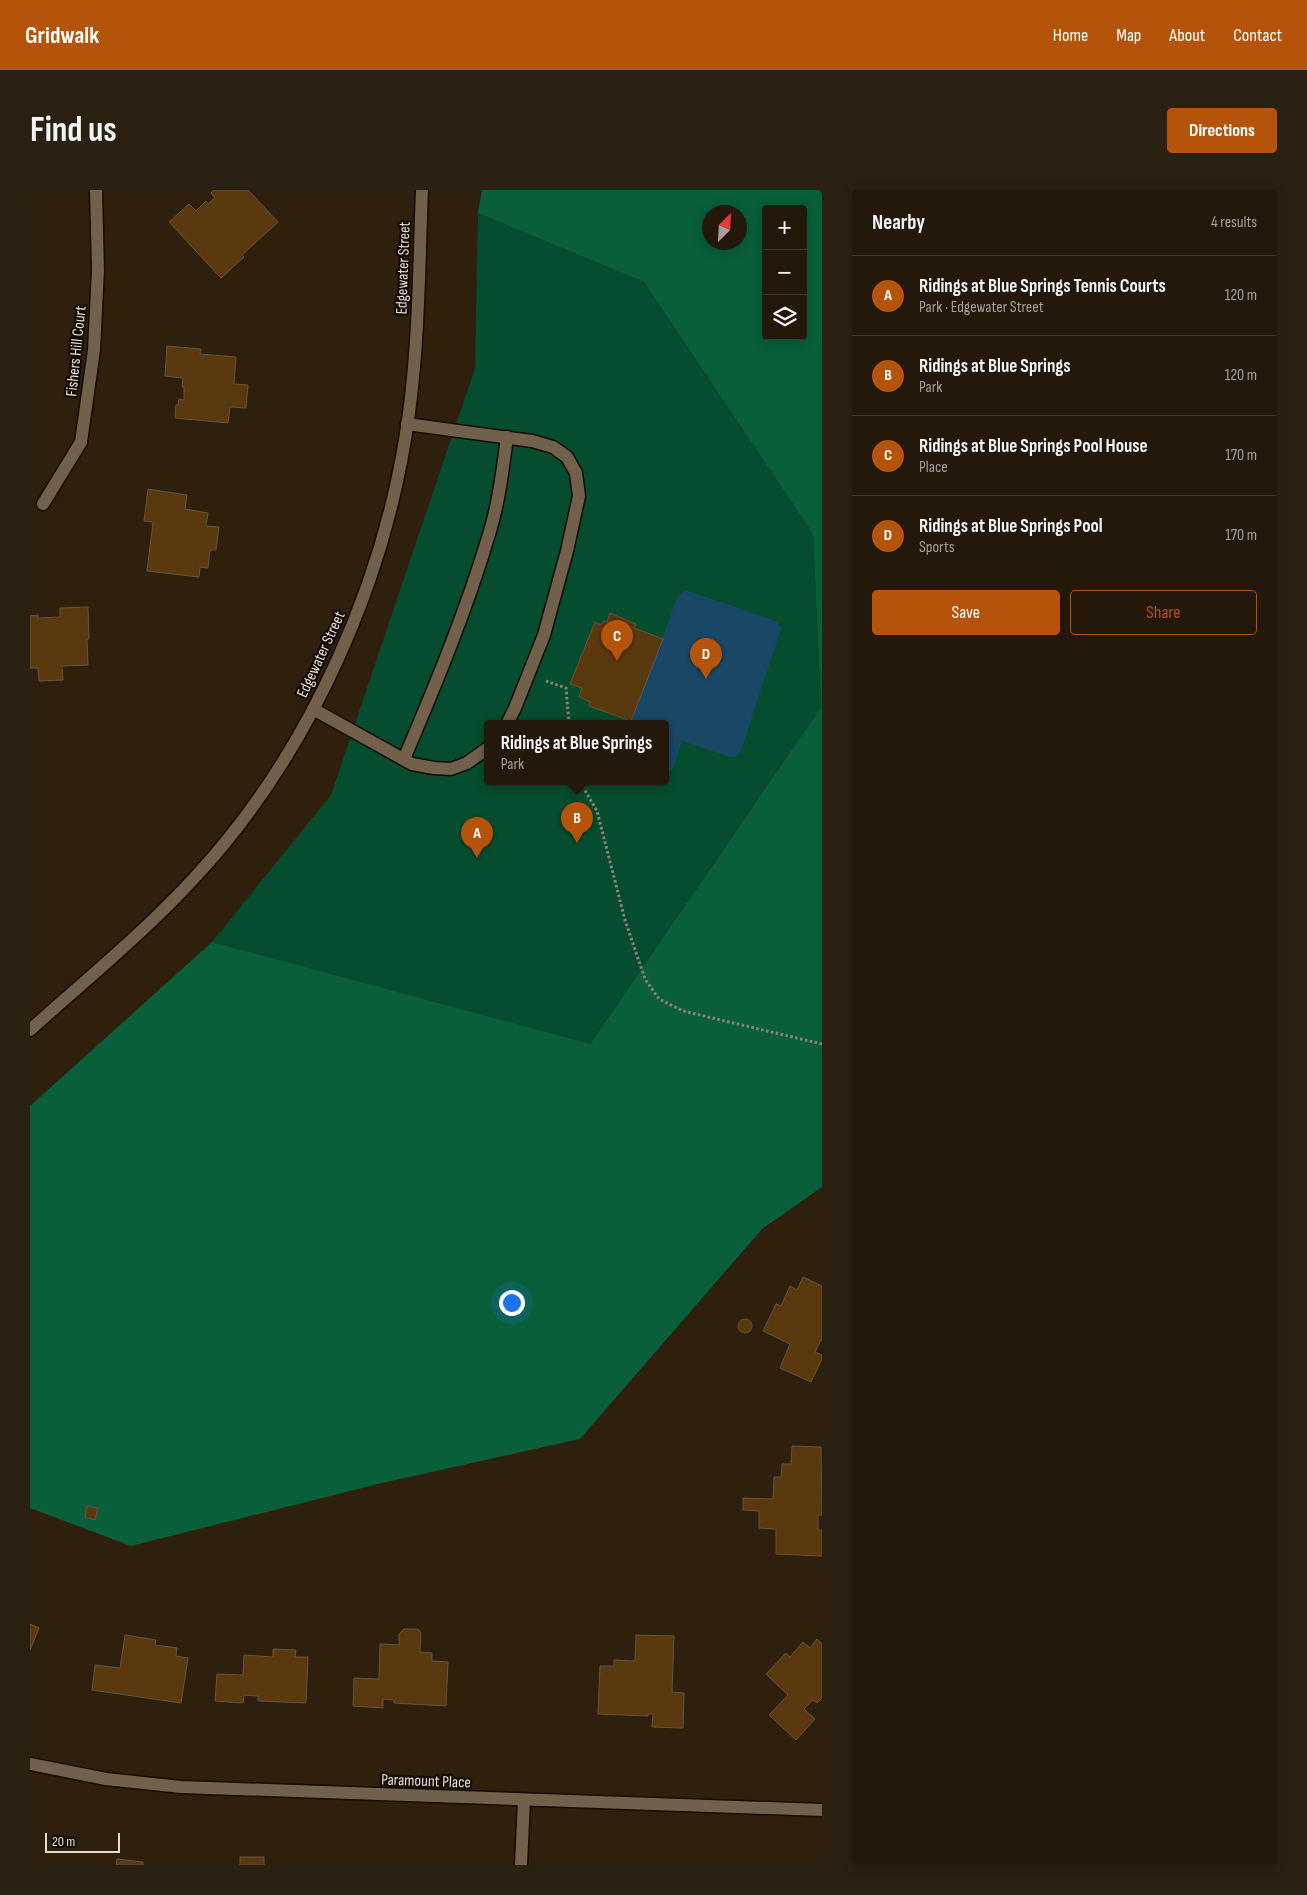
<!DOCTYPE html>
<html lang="en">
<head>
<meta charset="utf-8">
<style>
  body { margin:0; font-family:"Sofia Sans Condensed",sans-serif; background:#2b2113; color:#f1f3f6 }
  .controls { position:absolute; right:15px; top:15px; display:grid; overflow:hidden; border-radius:5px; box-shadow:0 2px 12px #0003 }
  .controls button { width:45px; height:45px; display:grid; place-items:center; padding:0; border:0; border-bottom:1px solid #40372b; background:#23180a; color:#f1f3f6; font:25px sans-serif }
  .compass { position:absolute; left:672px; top:15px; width:45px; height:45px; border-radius:50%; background:#23180a; box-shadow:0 2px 12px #0003; rotate:24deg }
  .scale { position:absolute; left:15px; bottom:12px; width:75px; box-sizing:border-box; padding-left:5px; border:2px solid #e8ded3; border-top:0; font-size:14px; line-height:18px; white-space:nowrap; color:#e8ded3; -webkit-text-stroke:4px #120c05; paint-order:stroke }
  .you { position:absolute; left:481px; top:1112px; width:18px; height:18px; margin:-12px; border:4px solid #fff; border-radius:50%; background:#1a73e8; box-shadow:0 0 0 8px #1a73e833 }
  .badge { display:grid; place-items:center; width:32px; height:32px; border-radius:50%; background:#b45309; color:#fff; font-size:16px; font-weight:700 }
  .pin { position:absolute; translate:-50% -41px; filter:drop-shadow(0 1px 2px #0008) }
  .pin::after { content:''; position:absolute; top:26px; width:18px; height:15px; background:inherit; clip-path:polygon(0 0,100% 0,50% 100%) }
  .popup { position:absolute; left:454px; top:530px; width:185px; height:65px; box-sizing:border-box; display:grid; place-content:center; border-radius:5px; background:#23180a; filter:drop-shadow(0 1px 4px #0005); font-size:16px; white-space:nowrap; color:#a3a09c }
  .popup b { font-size:19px; color:#f1f3f6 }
  .popup::after { content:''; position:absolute; left:50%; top:100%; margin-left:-10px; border:10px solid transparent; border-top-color:#23180a }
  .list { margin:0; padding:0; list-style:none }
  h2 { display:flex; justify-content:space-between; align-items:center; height:65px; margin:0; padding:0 20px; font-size:21px }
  h2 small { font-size:16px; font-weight:400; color:#a3a09c }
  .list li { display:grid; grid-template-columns:32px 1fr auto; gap:15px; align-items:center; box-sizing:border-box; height:80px; padding:0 20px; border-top:1px solid #40372b }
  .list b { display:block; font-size:19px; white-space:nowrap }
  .list p { margin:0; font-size:16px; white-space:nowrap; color:#a3a09c }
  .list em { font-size:16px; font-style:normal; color:#a3a09c }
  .actions { display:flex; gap:10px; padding:15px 20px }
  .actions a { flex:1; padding:11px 0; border:1px solid #b45309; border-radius:5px; text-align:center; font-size:18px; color:#b45309 }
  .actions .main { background:#b45309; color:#fff }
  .icon { flex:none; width:28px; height:28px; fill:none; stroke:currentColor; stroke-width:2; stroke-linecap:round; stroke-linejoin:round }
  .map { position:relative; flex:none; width:792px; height:1675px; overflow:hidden; border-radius:5px }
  header { display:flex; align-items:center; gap:30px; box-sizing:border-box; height:70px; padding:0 25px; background:#b45309; color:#fff }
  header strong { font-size:24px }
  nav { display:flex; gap:28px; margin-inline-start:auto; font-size:18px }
  .intro { display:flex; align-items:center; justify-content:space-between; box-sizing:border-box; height:120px; padding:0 30px }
  h1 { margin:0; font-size:35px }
  .button { padding:12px 22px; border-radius:5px; background:#b45309; color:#fff; font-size:18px; font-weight:700 }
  main { display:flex; gap:30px; padding:0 30px }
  aside { flex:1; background:#23180a; border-radius:5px; box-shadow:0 2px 12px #0003 }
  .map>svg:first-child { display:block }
  .green { fill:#054d2e; fill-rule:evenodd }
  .forest { fill:#085f3a; fill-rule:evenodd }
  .water { fill:#194867 }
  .building { fill:#5b390f; stroke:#665341 }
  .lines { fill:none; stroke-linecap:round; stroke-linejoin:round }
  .service-casing { stroke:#170a00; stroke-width:15 }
  .minor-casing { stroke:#170a00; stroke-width:15 }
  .tertiary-casing { stroke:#170a00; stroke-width:15 }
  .path { stroke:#908475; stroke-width:3; stroke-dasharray:2.5 2.5; stroke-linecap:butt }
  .service { stroke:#71604c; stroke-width:12 }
  .minor { stroke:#71604c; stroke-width:12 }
  .tertiary { stroke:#71604c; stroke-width:12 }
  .labels { text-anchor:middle; stroke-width:4.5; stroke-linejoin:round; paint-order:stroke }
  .street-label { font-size:16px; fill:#e8ded3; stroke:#120c05 }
</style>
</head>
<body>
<header>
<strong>Gridwalk</strong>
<nav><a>Home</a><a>Map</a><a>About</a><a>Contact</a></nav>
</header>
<div class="intro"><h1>Find us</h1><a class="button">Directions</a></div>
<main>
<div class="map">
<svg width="792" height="1675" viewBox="0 0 792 1675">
  <rect width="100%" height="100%" fill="#2f200e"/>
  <path class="green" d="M 448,23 L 614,92 L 783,344 L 791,517 L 559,855 L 182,752 L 301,605 L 445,178 ZM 458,534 L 636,534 L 636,592 L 458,592 Z"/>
  <path class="forest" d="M 452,0 L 792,0 L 792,997 L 732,1039 L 550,1249 L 348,1294 L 101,1356 L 0,1318 L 0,916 L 182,752 L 560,854 L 791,517 L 783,344 L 614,92 L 448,23 ZM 736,19 L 773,19 L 773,146 L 736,146 ZM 679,22 L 709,22 L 709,52 L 679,52 Z"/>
  <path class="water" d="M 655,400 L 746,431 L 751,438 L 711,561 L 703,568 L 652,551 L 643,579 L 636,584 L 636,534 L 593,534 L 595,529 L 601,531 L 648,406 Z"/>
  <g class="building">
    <path d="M 184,0 L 218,0 L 248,32 L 212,65 L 214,67 L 191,88 L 139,32 L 159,14 L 166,21 L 176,11 L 178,14 L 185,8 L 181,3 Z"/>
    <path d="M 137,156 L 171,159 L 170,164 L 206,167 L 204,194 L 218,195 L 216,218 L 200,217 L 198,233 L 145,228 L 146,215 L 148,215 L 149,209 L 154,210 L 154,197 L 152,197 L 153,188 L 135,186 Z"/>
    <path d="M 118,299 L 157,305 L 155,319 L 178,323 L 176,336 L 189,337 L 186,360 L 180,360 L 178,378 L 170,377 L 169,387 L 117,381 L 123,332 L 114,331 Z"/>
    <path d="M 58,417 L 59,449 L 57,449 L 58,475 L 32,476 L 33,490 L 9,491 L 8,478 L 0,478 L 0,426 L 8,425 L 8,428 L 30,427 L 30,418 Z"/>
    <path d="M 580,423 L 606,434 L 604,438 L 633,449 L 601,531 L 559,516 L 560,512 L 549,507 L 552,498 L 540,494 L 565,432 L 571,435 L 573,431 L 577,432 Z"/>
    <path d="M 773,1087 L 792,1096 L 792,1151 L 791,1150 L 785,1162 L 792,1165 L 792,1169 L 781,1192 L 750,1178 L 760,1154 L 733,1141 L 746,1114 L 751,1116 L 760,1096 L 767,1100 Z"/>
    <circle cx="715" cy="1136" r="7"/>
    <path d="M 762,1256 L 791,1257 L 792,1325 L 788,1325 L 788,1340 L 792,1340 L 792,1366 L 746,1364 L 746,1339 L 729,1338 L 729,1321 L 713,1320 L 713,1308 L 743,1309 L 744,1287 L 751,1287 L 752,1274 L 761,1274 Z"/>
    <path d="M 57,1316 L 68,1318 L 65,1330 L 55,1327 Z"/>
    <path d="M 0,1434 L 9,1438 L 0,1460 Z"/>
    <path d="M 374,1439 L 388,1439 L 391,1443 L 390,1462 L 402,1463 L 402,1471 L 418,1472 L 416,1516 L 364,1513 L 364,1510 L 353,1509 L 353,1518 L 323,1516 L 324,1488 L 349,1489 L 350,1454 L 369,1455 L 369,1444 Z"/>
    <path d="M 95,1445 L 126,1450 L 125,1455 L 147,1458 L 146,1466 L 158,1468 L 151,1513 L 62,1500 L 65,1475 L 90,1478 Z"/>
    <path d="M 606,1445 L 644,1446 L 642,1502 L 654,1503 L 653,1538 L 622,1537 L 623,1524 L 618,1524 L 618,1526 L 568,1524 L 570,1476 L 584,1476 L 584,1470 L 605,1471 Z"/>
    <path d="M 787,1449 L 792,1454 L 792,1508 L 787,1513 L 783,1510 L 774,1519 L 785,1529 L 766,1550 L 739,1525 L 758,1505 L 736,1484 L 756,1463 L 760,1467 L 773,1452 L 780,1458 Z"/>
    <path d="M 243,1459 L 266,1460 L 265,1467 L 278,1467 L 276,1513 L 228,1511 L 228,1506 L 214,1505 L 213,1513 L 185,1511 L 187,1484 L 213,1485 L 214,1465 L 243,1467 Z"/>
    <rect x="210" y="1667" width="24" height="8"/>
    <path d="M 87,1669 L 113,1672 L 113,1675 L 86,1675 Z"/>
  </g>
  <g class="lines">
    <g class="service-casing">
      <g id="service">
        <path d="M 377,234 L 502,251 L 523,257 L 537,267 L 546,283 L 549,306 L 537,361 L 514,445 L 485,518 L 477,534"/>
        <path d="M 283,519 L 382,574 L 404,578 L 421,579 L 437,573 L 458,558"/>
        <path d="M 374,569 C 406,494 437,419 460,341 C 469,311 473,278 477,247"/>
      </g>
    </g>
    <g class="minor-casing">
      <g id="minor">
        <path d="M 13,314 L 51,252 L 64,160 L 68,80 L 66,0"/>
        <path d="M 0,1574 L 76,1589 L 151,1597 L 792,1620"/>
        <path d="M 491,1675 L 494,1610"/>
      </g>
    </g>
    <g class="tertiary-casing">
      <path id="tertiary" d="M 0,840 C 57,789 116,741 167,685 C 281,561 357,389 379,223 C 389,149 389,74 392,0"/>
    </g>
    <g class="path">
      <path d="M 516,491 L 536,498 L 539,534"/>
      <path d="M 550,592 L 567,621 L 595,730 L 615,789 L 629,809 L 653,821 L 792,854"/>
    </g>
    <use href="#service" class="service"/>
    <use href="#minor" class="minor"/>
    <use href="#tertiary" class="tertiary"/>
  </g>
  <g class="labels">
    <g class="street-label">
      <text transform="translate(372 78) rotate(-88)" y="6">Edgewater Street</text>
      <text transform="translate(45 161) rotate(-84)" y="6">Fishers Hill Court</text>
      <text transform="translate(290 464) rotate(-65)" y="6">Edgewater Street</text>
      <text transform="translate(396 1590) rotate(2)" y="6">Paramount Place</text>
    </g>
  </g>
</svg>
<div class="controls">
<button>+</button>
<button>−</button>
<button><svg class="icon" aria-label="layers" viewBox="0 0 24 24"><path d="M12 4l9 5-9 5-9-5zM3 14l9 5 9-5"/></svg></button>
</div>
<svg class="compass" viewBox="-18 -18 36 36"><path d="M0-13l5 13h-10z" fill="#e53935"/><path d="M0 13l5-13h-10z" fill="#a3a09c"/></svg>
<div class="scale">20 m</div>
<div class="you"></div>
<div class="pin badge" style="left:447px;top:668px">A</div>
<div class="pin badge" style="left:547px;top:653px">B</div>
<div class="popup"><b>Ridings at Blue Springs</b>Park</div>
<div class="pin badge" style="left:587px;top:471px">C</div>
<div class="pin badge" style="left:676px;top:489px">D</div>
</div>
<aside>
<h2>Nearby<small>4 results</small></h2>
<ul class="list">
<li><span class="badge">A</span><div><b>Ridings at Blue Springs Tennis Courts</b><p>Park · Edgewater Street</p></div><em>120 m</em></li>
<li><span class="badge">B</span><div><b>Ridings at Blue Springs</b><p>Park</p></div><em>120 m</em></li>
<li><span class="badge">C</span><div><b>Ridings at Blue Springs Pool House</b><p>Place</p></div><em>170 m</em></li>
<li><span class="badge">D</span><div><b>Ridings at Blue Springs Pool</b><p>Sports</p></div><em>170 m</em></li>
</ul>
<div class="actions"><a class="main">Save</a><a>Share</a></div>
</aside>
</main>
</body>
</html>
